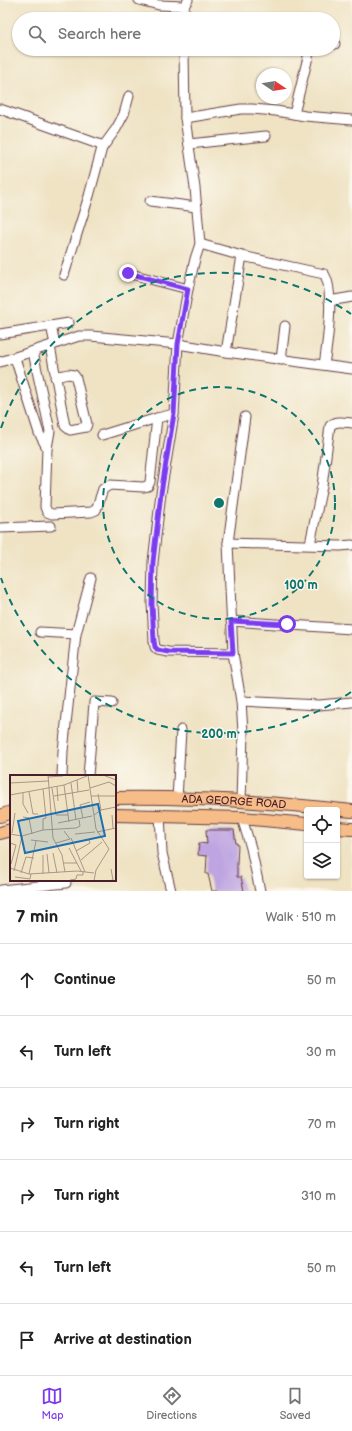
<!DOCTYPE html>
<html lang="en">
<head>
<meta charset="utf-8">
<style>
  body { margin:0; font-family:"Balsamiq Sans",sans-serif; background:#f2f2f2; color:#222 }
  .controls { position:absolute; right:12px; bottom:12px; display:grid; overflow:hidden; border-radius:4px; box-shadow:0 1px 3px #0004 }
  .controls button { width:36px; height:36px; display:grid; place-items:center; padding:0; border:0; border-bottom:1px solid #e0e0e0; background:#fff; color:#222; font:20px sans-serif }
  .compass { position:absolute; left:256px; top:68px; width:36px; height:36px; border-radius:50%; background:#fff; box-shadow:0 1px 3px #0004; rotate:102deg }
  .stop { position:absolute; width:12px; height:12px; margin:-9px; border:3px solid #7c3aed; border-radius:50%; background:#fff }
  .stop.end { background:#7c3aed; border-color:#fff; box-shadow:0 1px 4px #0008 }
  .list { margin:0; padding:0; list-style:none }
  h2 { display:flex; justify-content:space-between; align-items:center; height:52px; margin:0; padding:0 16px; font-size:17px }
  h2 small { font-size:13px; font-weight:400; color:#767676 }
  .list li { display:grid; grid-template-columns:26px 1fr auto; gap:12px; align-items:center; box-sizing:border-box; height:72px; padding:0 16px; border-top:1px solid #e0e0e0 }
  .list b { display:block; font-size:15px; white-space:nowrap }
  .list em { font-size:13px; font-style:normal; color:#767676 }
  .icon { flex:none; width:22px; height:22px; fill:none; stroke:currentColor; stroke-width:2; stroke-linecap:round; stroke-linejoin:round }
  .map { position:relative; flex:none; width:352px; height:891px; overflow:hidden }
  .search { position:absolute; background:#fff; box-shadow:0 1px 3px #0004; left:12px; right:12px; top:12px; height:44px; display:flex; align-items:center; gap:10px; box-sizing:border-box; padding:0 14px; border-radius:22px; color:#767676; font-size:15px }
  .sheet { height:484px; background:#fff }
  nav { display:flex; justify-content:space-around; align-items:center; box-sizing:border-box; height:56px; border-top:1px solid #e0e0e0; background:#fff; font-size:11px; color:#767676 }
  nav a { display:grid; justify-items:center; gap:2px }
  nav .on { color:#7c3aed }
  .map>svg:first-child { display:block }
  .building { fill:#bea4e1 }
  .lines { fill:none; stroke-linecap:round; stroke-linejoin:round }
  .minor-casing { stroke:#633c42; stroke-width:11 }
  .major-casing { stroke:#633c42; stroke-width:14 }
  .minor { stroke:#fff; stroke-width:9 }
  .major { stroke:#f7bd88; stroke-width:12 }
  .route { stroke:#7c3aed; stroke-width:5 }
  .ring { fill:none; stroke:#0f766e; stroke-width:2; stroke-dasharray:7 5 }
  .labels { text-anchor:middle; stroke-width:3; stroke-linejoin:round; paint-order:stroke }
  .street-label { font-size:11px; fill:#4a1f2b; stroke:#fbf7ec }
  .inset-road { fill:none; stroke:#ad9587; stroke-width:1 }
  .view { fill:#1f6fb2; fill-opacity:0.15; stroke:#1f6fb2; stroke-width:2 }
  .inset-edge { fill:none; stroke:#4a1f2b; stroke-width:2 }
  .centre { fill:#0f766e; stroke:#fbf7ec; stroke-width:2 }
  .ring-label { font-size:12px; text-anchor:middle; font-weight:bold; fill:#0f766e; stroke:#fbf7ec; stroke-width:3; stroke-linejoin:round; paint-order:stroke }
</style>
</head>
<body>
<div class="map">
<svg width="352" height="891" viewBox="0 0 352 891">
  <rect width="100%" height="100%" fill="#fbf7ec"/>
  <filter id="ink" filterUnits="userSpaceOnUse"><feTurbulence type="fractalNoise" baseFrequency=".025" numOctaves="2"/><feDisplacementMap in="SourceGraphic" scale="8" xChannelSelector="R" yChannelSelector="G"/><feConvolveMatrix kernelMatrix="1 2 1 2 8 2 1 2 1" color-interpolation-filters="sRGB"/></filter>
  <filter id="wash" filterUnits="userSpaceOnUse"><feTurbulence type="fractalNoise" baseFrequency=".012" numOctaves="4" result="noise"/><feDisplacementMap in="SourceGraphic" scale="16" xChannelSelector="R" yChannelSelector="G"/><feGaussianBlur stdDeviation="0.9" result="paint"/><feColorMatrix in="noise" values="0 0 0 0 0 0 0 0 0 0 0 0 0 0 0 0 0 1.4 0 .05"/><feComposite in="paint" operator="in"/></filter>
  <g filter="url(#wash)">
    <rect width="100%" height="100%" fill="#efe3c4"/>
    <g id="blocks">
      <path class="building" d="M 206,830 L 234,830 L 236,844 L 238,844 L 237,864 L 237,877 L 241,877 L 244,891 L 212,891 L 208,874 L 206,874 L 207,856 L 198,855 L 199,843 L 207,844 Z"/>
    </g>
  </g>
  <g filter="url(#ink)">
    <use href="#blocks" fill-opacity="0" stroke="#633c42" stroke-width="1"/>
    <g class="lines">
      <g class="minor-casing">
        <g id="minor">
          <path d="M 139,0 L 159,5 L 184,6"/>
          <path d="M 184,19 L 184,6 L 188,0"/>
          <path d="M 333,43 L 335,44"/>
          <path d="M 184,49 L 185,118 L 195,188 L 200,244 L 195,259 L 188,289 L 178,344 L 174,414 L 161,493 L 153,562 L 152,603 L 154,641 L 155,647 L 158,650 L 168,652 L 233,653"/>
          <path d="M 0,109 L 101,145 L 102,148"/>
          <path d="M 294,114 L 310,49"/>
          <path d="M 185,118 L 241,109 L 252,109 L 276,111 L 305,116 L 352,120"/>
          <path d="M 189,144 L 266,136"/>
          <path d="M 150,201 L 197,207"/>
          <path d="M 200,244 L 242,256 L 324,274 C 335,289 327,346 324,365"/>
          <path d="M 127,273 L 188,289"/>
          <path d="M 64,275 L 89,196 L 102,148 L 116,129 L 124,114 L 129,96"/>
          <path d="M 329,301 L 352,297"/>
          <path d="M 51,326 L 55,344"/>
          <path d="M 0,334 L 69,323"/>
          <path d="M 50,346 L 65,426 L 70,430 L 86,427 L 87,424 L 76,378 L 74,375 L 68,374 L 55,377"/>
          <path d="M 33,352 L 50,431 L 47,448 L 45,507 L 47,512 L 52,514 L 91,512 L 96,510 L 103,489 L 110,485 L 143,487 L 148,486 L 150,482 L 157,418"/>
          <path d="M 226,352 L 242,256"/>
          <path d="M 15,358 L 39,433 L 47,448"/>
          <path d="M 281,360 L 285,326"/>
          <path d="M 0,362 L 79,336 L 91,336 L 178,344 L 226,352 L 352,369"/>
          <path d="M 102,435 L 157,418 L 174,414"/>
          <path d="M 0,528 L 51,526"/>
          <path d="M 228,543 L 340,546 L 352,545"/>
          <path d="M 310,544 L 322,486 L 330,426 C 336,420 344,422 352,423"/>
          <path d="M 231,621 L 352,629"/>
          <path d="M 40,632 L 76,634"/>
          <path d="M 241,701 L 319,705 L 352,702"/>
          <path d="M 62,776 L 63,751 L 76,634 L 91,578"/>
          <path d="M 88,776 L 94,703 L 94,702 L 112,703"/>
          <path d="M 177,799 L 181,730"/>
          <path d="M 241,802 L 243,732 L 241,701 L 233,653 L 228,543 L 245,417"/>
          <path d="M 160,815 L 162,853 L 171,891"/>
          <path d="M 242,818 L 251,848 L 260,891"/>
          <path d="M 1,890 L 66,883"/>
        </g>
      </g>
      <g class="major-casing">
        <g id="major">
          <path id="s1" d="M 115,798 C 194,797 274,802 352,811"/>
          <path d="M 115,815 L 242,818 L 307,824"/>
          <path d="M 0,816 L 11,812"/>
          <path d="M 337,828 L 352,829"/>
          <path d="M 0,833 L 11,830"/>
        </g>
      </g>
      <use href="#minor" class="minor"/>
      <use href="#major" class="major"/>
    </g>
  </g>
  <g class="lines" filter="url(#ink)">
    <path class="route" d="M 128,273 L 188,289 L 178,344 L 174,414 L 161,493 L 153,562 L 152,604 L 154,641 L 155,647 L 158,650 L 168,652 L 233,653 L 231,621 L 287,624"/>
  </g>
  <g class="ring">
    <circle cx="219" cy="503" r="116"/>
    <path d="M351 692A231 231 0 0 1 1 578M1 428A231 231 0 0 1 351 314"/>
  </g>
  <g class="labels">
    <g class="street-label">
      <text dy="4" stroke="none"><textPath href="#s1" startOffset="119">ADA GEORGE ROAD</textPath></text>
    </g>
  </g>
  <g transform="translate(10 775)">
    <rect width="106" height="106" fill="#efe3c4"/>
    <path class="inset-road" d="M 38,0 L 43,63 L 52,80 L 55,97M 78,0 L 86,54 L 99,74 L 86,95 L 84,106M 93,0 L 106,5M 38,2 L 53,1M 67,5 L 68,17M 0,8 L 38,6M 61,8 L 66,45M 54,10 L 59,47M 47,12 L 48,26M 42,13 L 46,40 L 58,40M 80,13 L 99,7 L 106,11M 19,17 L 23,39 L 28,39M 13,18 L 13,29 L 18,38M 88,19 L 91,35M 0,20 L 54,10 L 77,1M 44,21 L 79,15M 81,21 L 106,21M 84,40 L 91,35 L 106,32M 102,40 L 103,53M 13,42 L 19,43 L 22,59M 73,43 L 70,30 L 80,27M 48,48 L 82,41M 33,55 L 33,44 L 36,43 L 33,14M 87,57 L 106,53M 2,58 L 5,38M 0,59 L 12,61 L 33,55 L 66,53 L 70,51 L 69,45M 65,59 L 85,57M 61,63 L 75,97M 21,65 L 38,67M 0,68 L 6,70 L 1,89M 46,68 L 60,64 L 54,56M 59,73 L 71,96M 66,76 L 80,68 L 79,65M 43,78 L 47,98M 37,79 L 39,98M 71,85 L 92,67M 54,88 L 67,88M 0,93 L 19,99 L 67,96 L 84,98M 4,96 L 12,61M 11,98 L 16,82 L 24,83M 19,99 L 26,66M 33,99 L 33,80M 5,102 L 20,104 L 21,99M 60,105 L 66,104 L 67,100 L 73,100 L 73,96M 98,106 L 103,105 L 101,94"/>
    <path class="view" d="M 88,29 L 95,61 L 15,78 L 8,46 Z"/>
    <rect width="106" height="106" class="inset-edge"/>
  </g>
  <circle cx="219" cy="503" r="6" class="centre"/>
  <g class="ring-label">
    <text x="301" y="589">100 m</text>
    <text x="219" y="738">200 m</text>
  </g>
</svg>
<div class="controls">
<button><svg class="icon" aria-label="locate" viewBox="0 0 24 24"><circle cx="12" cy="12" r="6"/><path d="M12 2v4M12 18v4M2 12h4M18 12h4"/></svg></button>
<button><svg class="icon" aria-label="layers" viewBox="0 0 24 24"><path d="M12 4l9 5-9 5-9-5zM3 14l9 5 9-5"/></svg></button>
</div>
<svg class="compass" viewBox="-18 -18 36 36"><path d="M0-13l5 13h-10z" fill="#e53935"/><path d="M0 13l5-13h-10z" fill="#767676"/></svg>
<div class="stop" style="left:287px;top:624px"></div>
<div class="stop end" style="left:128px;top:273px"></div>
<div class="search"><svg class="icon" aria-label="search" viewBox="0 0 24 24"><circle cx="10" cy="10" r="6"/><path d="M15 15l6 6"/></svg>Search here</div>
</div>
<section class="sheet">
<h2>7 min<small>Walk · 510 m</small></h2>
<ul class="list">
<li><svg class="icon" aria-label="ahead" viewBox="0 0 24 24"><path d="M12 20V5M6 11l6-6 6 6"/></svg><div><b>Continue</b></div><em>50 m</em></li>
<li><svg class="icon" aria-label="left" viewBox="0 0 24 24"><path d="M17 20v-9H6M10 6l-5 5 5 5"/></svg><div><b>Turn left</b></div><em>30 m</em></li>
<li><svg class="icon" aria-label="right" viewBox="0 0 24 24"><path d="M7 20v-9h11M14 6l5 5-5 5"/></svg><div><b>Turn right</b></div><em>70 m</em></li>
<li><svg class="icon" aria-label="right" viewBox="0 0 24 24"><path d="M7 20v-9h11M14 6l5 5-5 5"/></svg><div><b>Turn right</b></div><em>310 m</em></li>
<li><svg class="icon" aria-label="left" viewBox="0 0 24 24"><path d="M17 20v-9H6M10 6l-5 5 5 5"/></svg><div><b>Turn left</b></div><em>50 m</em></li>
<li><svg class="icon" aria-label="arrive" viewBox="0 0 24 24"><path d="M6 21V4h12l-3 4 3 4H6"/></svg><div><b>Arrive at destination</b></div></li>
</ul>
</section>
<nav>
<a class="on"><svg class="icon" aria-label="map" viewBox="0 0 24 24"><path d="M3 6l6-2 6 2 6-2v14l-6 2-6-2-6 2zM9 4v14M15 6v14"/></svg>Map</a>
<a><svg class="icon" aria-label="directions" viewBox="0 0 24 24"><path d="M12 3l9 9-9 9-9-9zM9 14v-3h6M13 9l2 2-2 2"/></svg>Directions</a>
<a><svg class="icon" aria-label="saved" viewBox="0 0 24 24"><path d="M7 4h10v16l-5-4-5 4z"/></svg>Saved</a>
</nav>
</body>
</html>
